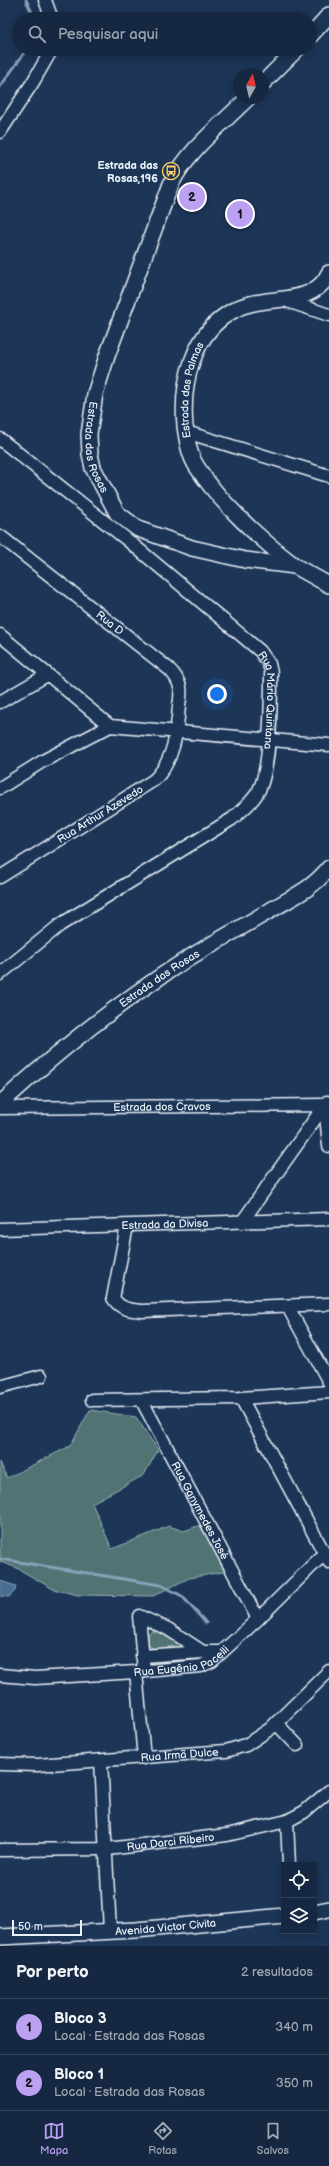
<!DOCTYPE html>
<html lang="pt">
<head>
<meta charset="utf-8">
<style>
  body { margin:0; font-family:"Balsamiq Sans",sans-serif; background:#1f3048; color:#f1f3f6 }
  .controls { position:absolute; right:12px; bottom:12px; display:grid; overflow:hidden; border-radius:0px; box-shadow:0 2px 10px #0003 }
  .controls button { width:36px; height:36px; display:grid; place-items:center; padding:0; border:0; border-bottom:1px solid #35445a; background:#162841; color:#f1f3f6; font:20px sans-serif }
  .compass { position:absolute; left:233px; top:68px; width:36px; height:36px; border-radius:50%; background:#162841; box-shadow:0 2px 10px #0003; rotate:8deg }
  .scale { position:absolute; left:12px; bottom:10px; width:70px; box-sizing:border-box; padding-left:4px; border:2px solid #e8f1f8; border-top:0; font-size:11px; line-height:14px; white-space:nowrap; color:#e8f1f8; -webkit-text-stroke:3px #1d3557; paint-order:stroke }
  .you { position:absolute; left:217px; top:694px; width:14px; height:14px; margin:-10px; border:3px solid #fff; border-radius:50%; background:#1a73e8; box-shadow:0 0 0 6px #1a73e833 }
  .badge { display:grid; place-items:center; width:26px; height:26px; border-radius:50%; background:#bca0f2; color:#111; font-size:13px; font-weight:700 }
  .pin { position:absolute; translate:-50% -50%; border:2px solid #fff; box-shadow:0 1px 4px #0006 }
  .list { margin:0; padding:0; list-style:none }
  h2 { display:flex; justify-content:space-between; align-items:center; height:52px; margin:0; padding:0 16px; font-size:17px }
  h2 small { font-size:13px; font-weight:400; color:#9ea6b1 }
  .list li { display:grid; grid-template-columns:26px 1fr auto; gap:12px; align-items:center; box-sizing:border-box; height:56px; padding:0 16px; border-top:1px solid #35445a }
  .list b { display:block; font-size:15px; white-space:nowrap }
  .list p { margin:0; font-size:13px; white-space:nowrap; color:#9ea6b1 }
  .list em { font-size:13px; font-style:normal; color:#9ea6b1 }
  .icon { flex:none; width:22px; height:22px; fill:none; stroke:currentColor; stroke-width:2; stroke-linecap:round; stroke-linejoin:round }
  .map { position:relative; flex:none; width:329px; height:1946px; overflow:hidden }
  .search { position:absolute; background:#162841; box-shadow:0 2px 10px #0003; left:12px; right:12px; top:12px; height:44px; display:flex; align-items:center; gap:10px; box-sizing:border-box; padding:0 14px; border-radius:22px; color:#9ea6b1; font-size:15px }
  .sheet { height:164px; background:#162841 }
  nav { display:flex; justify-content:space-around; align-items:center; box-sizing:border-box; height:56px; border-top:1px solid #35445a; background:#162841; font-size:11px; color:#9ea6b1 }
  nav a { display:grid; justify-items:center; gap:2px }
  nav .on { color:#bca0f2 }
  .map>svg:first-child { display:block }
  .green { fill:#517373; stroke:#9cb2b6 }
  .water { fill:#486e90; stroke:#88a2ba }
  .lines { fill:none; stroke-linecap:round; stroke-linejoin:round }
  .stream { stroke:#88a2ba; stroke-width:3 }
  .minor-casing { stroke:#e8f1f8; stroke-width:15 }
  .major-casing { stroke:#e8f1f8; stroke-width:18 }
  .minor { stroke:#1d3557; stroke-width:12 }
  .major { stroke:#1d3557; stroke-width:15 }
  .labels { text-anchor:middle; stroke-width:4; stroke-linejoin:round; paint-order:stroke }
  .poi-label { font-size:11px; font-weight:bold; fill:#e8f1f8; stroke:#1d3557; text-anchor:end }
  .street-label { font-size:11px; fill:#e8f1f8; stroke:#1d3557 }
</style>
</head>
<body>
<div class="map">
<svg width="329" height="1946" viewBox="0 0 329 1946">
  <rect width="100%" height="100%" fill="#1d3557"/>
  <filter id="ink" filterUnits="userSpaceOnUse"><feTurbulence type="fractalNoise" baseFrequency=".025" numOctaves="2"/><feDisplacementMap in="SourceGraphic" scale="8" xChannelSelector="R" yChannelSelector="G"/><feConvolveMatrix kernelMatrix="1 2 1 2 8 2 1 2 1" color-interpolation-filters="sRGB"/></filter>
  <g filter="url(#ink)">
    <g class="green">
      <path d="M 90,1410 L 136,1417 L 158,1450 L 144,1475 L 92,1503 L 112,1549 L 169,1526 L 184,1531 L 200,1525 L 228,1571 L 189,1578 L 153,1596 L 78,1595 L 53,1589 L 15,1567 L 0,1562 L 0,1462 L 7,1478 L 70,1446 Z"/>
      <path d="M 152,1631 L 161,1633 L 182,1646 L 180,1648 C 170,1649 159,1650 150,1647 L 148,1643 L 148,1634 Z"/>
    </g>
    <path class="water" d="M 0,1581 L 16,1586 L 15,1591 L 9,1597 L 0,1596 Z"/>
    <g class="lines">
      <g class="stream">
        <path d="M 26,0 L 35,19"/>
        <path d="M 0,87 L 27,49"/>
        <path d="M 0,1559 L 161,1585 L 182,1596 L 206,1623"/>
      </g>
      <g class="minor-casing">
        <g id="minor">
          <path d="M 45,0 L 52,19"/>
          <path d="M 0,132 L 33,82 L 52,49"/>
          <path d="M 281,299 L 329,315"/>
          <path d="M 186,432 L 329,476"/>
          <path id="s1" d="M 0,439 L 125,538 L 260,651 L 269,664 L 271,672 C 271,699 271,767 259,790 C 253,802 242,810 232,819 L 60,925 L 0,974"/>
          <path id="s2" d="M 0,536 L 169,669 C 174,674 178,679 180,687 C 181,693 180,700 179,706 C 177,732 174,761 154,780 L 0,877"/>
          <path d="M 0,635 L 110,726 L 329,745"/>
          <path d="M 0,702 L 47,675"/>
          <path d="M 0,788 L 43,761 L 110,726"/>
          <path id="s3" d="M 0,1108 L 325,1105 L 329,1146"/>
          <path d="M 242,1222 L 327,1102"/>
          <path d="M 127,1226 L 113,1298 C 120,1309 129,1310 142,1311 L 329,1304"/>
          <path id="s4" d="M 0,1229 L 329,1219"/>
          <path d="M 288,1307 L 329,1382"/>
          <path d="M 0,1387 L 41,1376"/>
          <path d="M 241,1398 L 329,1562"/>
          <path d="M 92,1400 L 241,1398 L 329,1392"/>
          <path id="s5" d="M 142,1401 L 258,1619"/>
          <path d="M 142,1656 L 203,1652"/>
          <path d="M 144,1671 L 139,1616 L 168,1629 L 203,1652 L 222,1652"/>
          <path d="M 136,1672 L 144,1758"/>
          <path id="s6" d="M 0,1675 L 35,1678 L 136,1672 L 201,1666 L 212,1661 L 258,1619 L 324,1554"/>
          <path d="M 276,1723 L 297,1745"/>
          <path d="M 101,1761 L 110,1931"/>
          <path id="s7" d="M 0,1764 L 37,1765 L 226,1751 L 246,1745 L 270,1729 L 329,1671"/>
          <path d="M 287,1821 L 289,1865"/>
          <path id="s8" d="M 0,1850 L 107,1849 L 227,1835 L 287,1821 L 304,1812 L 329,1791"/>
        </g>
      </g>
      <g class="major-casing">
        <g id="major">
          <path d="M 310,36 L 329,15"/>
          <path d="M 263,83 L 297,49"/>
          <path id="s9" d="M 248,98 C 223,123 186,152 171,184 L 107,356 L 95,394 L 89,434 L 90,454 L 93,468 L 117,513 L 138,529 L 192,548 L 245,560 L 295,566 L 329,585"/>
          <path id="s10" d="M 295,566 C 261,540 220,503 197,467 C 189,455 187,440 185,426 C 181,382 193,332 234,310 C 264,293 313,309 329,273"/>
          <path id="s11" d="M 0,1104 C 58,1051 118,1003 184,961 C 213,943 242,927 271,910 C 294,896 311,890 329,868"/>
          <path d="M 314,1912 L 329,1909"/>
          <path id="s12" d="M 0,1937 L 136,1930 L 284,1916"/>
        </g>
      </g>
      <use href="#minor" class="minor"/>
      <use href="#major" class="major"/>
    </g>
  </g>
  <defs>
    <g id="bus-ring" transform="scale(0.9)"><circle r="9.5" fill="#1d3557" stroke="#ffd166" stroke-width="1.5"/><path d="M-5-6H5V4H4V6H2V4H-2V6H-4V4H-5ZM-3.5-4V0h7V-4ZM-3.5 1.2v1.5H-2V1.2ZM2 1.2v1.5H3.5V1.2Z" fill="#ffd166"/></g>
  </defs>
  <g fill-rule="evenodd">
    <use href="#bus-ring" x="171" y="171"/>
  </g>
  <g class="labels">
    <g class="poi-label">
      <text x="158" y="169">Estrada das<tspan x="158" dy="13">Rosas,196</tspan></text>
    </g>
    <g class="street-label">
      <text dy="4" stroke="none"><textPath href="#s10" startOffset="220">Estrada das Palmas</textPath></text>
      <text dy="4" stroke="none"><textPath href="#s9" startOffset="394">Estrada das Rosas</textPath></text>
      <text dy="4" stroke="none"><textPath href="#s2" startOffset="140">Rua D</textPath></text>
      <text dy="4" stroke="none"><textPath href="#s1" startOffset="387">Rua Mário Quintana</textPath></text>
      <text transform="translate(100 814) rotate(-32)" y="4">Rua Arthur Azevedo</text>
      <text dy="4" stroke="none"><textPath href="#s11" startOffset="203">Estrada das Rosas</textPath></text>
      <text dy="4" stroke="none"><textPath href="#s3" startOffset="162">Estrada dos Cravos</textPath></text>
      <text dy="4" stroke="none"><textPath href="#s4" startOffset="165">Estrada da Divisa</textPath></text>
      <text dy="4" stroke="none"><textPath href="#s5" startOffset="124">Rua Ganymedes José</textPath></text>
      <text dy="4" stroke="none"><textPath href="#s6" startOffset="184">Rua Eugênio Pacelli</textPath></text>
      <text dy="4" stroke="none"><textPath href="#s7" startOffset="180">Rua Irmã Dulce</textPath></text>
      <text dy="4" stroke="none"><textPath href="#s8" startOffset="171">Rua Darci Ribeiro</textPath></text>
      <text dy="4" stroke="none"><textPath href="#s12" startOffset="166">Avenida Victor Civita</textPath></text>
    </g>
  </g>
</svg>
<div class="controls">
<button><svg class="icon" aria-label="locate" viewBox="0 0 24 24"><circle cx="12" cy="12" r="6"/><path d="M12 2v4M12 18v4M2 12h4M18 12h4"/></svg></button>
<button><svg class="icon" aria-label="layers" viewBox="0 0 24 24"><path d="M12 4l9 5-9 5-9-5zM3 14l9 5 9-5"/></svg></button>
</div>
<svg class="compass" viewBox="-18 -18 36 36"><path d="M0-13l5 13h-10z" fill="#e53935"/><path d="M0 13l5-13h-10z" fill="#9ea6b1"/></svg>
<div class="scale">50 m</div>
<div class="you"></div>
<div class="pin badge" style="left:240px;top:214px">1</div>
<div class="pin badge" style="left:192px;top:197px">2</div>
<div class="search"><svg class="icon" aria-label="search" viewBox="0 0 24 24"><circle cx="10" cy="10" r="6"/><path d="M15 15l6 6"/></svg>Pesquisar aqui</div>
</div>
<section class="sheet">
<h2>Por perto<small>2 resultados</small></h2>
<ul class="list">
<li><span class="badge">1</span><div><b>Bloco 3</b><p>Local · Estrada das Rosas</p></div><em>340 m</em></li>
<li><span class="badge">2</span><div><b>Bloco 1</b><p>Local · Estrada das Rosas</p></div><em>350 m</em></li>
</ul>
</section>
<nav>
<a class="on"><svg class="icon" aria-label="map" viewBox="0 0 24 24"><path d="M3 6l6-2 6 2 6-2v14l-6 2-6-2-6 2zM9 4v14M15 6v14"/></svg>Mapa</a>
<a><svg class="icon" aria-label="directions" viewBox="0 0 24 24"><path d="M12 3l9 9-9 9-9-9zM9 14v-3h6M13 9l2 2-2 2"/></svg>Rotas</a>
<a><svg class="icon" aria-label="saved" viewBox="0 0 24 24"><path d="M7 4h10v16l-5-4-5 4z"/></svg>Salvos</a>
</nav>
</body>
</html>
